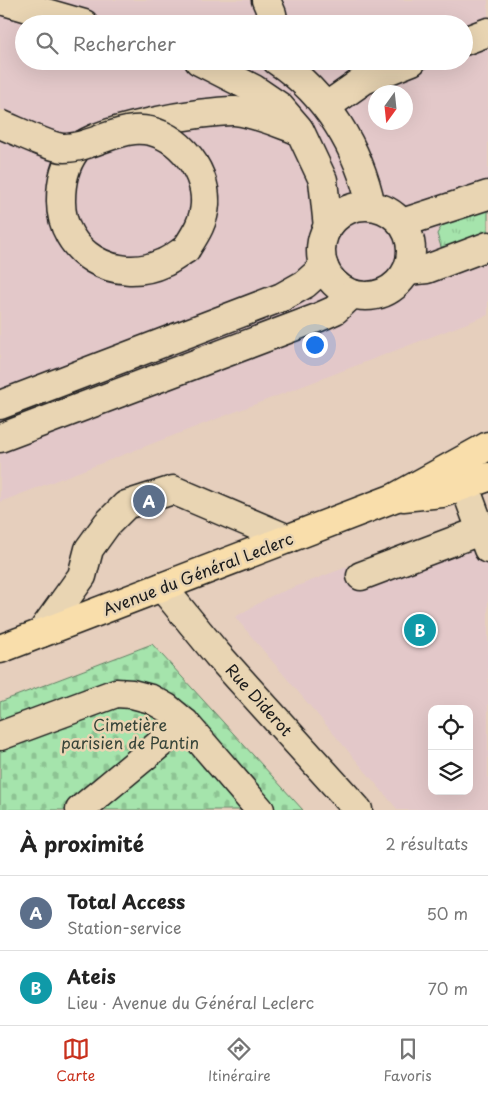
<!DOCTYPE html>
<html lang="fr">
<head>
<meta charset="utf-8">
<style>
  body { margin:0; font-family:"Playpen Sans",sans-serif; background:#f2f2f2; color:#222 }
  .controls { position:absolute; right:15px; bottom:15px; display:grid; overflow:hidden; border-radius:10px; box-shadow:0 5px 20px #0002 }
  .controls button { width:45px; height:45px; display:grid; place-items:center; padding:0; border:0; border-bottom:1px solid #e0e0e0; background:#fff; color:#222; font:25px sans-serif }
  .compass { position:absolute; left:368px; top:85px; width:45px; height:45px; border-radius:50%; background:#fff; box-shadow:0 5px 20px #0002; rotate:195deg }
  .you { position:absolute; left:314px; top:344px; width:18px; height:18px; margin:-12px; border:4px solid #fff; border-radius:50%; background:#1a73e8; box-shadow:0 0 0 8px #1a73e833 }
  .badge { display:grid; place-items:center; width:32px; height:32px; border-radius:50%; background:#c8321e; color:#fff; font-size:16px; font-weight:700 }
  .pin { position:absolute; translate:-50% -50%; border:2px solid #fff; box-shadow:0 1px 5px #0006 }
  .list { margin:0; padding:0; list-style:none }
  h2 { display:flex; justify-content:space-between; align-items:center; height:65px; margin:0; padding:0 20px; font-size:21px }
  h2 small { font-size:16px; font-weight:400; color:#767676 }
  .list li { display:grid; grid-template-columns:32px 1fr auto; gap:15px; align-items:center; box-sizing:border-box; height:75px; padding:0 20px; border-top:1px solid #e0e0e0 }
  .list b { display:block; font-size:19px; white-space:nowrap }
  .list p { margin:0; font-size:16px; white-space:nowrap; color:#767676 }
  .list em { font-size:16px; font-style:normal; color:#767676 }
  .icon { flex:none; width:28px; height:28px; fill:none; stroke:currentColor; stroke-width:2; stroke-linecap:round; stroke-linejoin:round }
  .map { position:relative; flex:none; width:488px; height:810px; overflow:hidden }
  .search { position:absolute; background:#fff; box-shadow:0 5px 20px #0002; left:15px; right:15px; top:15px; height:55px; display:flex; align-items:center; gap:12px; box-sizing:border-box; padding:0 18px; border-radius:28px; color:#767676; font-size:19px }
  .sheet { height:215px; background:#fff }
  nav { display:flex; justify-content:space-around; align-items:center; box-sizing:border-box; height:70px; border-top:1px solid #e0e0e0; background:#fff; font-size:14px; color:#767676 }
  nav a { display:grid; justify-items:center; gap:2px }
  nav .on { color:#c8321e }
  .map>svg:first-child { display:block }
  .built { fill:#e3c8c9; fill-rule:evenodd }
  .grass { fill:url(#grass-tufts); stroke:#608064 }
  .cemetery { fill:url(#cemetery-stones); stroke:#608064 }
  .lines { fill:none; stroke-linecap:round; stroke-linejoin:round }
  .minor-casing { stroke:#1c1c1c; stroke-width:31 }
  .major-casing { stroke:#1c1c1c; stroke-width:31 }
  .minor { stroke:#e9d5b3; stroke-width:28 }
  .major { stroke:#f9deab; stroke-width:28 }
  .minor-bridge-casing { stroke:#1c1c1c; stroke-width:31; stroke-linecap:butt }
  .minor-bridge { stroke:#e9d5b3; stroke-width:28 }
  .labels { text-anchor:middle; stroke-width:5; stroke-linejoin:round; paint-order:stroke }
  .street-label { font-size:16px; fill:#1c1c1c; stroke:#e9d5b3 }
  .park-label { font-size:16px; fill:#374439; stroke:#e9d5b3 }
</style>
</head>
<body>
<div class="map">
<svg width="488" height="810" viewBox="0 0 488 810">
  <defs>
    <pattern id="grass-tufts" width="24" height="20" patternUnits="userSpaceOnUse" patternTransform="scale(1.25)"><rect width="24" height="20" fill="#a5e4ac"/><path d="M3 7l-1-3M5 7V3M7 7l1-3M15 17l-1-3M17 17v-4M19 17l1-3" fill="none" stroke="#8dc393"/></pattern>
    <pattern id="cemetery-stones" width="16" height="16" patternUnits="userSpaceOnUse" patternTransform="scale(1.25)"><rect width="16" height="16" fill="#a5e4ac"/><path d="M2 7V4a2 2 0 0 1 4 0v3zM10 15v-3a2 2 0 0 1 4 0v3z" fill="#8dc393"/></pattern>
  </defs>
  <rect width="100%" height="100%" fill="#e6cfbd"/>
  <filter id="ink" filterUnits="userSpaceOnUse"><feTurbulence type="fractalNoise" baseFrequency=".02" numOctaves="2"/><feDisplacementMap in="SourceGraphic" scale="10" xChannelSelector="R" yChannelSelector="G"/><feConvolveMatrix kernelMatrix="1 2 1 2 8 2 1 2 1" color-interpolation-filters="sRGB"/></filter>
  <g filter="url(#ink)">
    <g class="built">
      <path d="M 0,0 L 488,0 L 488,315 L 0,502 ZM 24,24 L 464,24 L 464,61 L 24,61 ZM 376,92 L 406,92 L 406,122 L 376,122 Z"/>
      <path d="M 488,513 L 488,810 L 398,810 L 235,617 L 271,596 ZM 432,709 L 469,709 L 469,791 L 432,791 Z"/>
    </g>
    <path class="grass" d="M 488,205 L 488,235 L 457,246 L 441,247 L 437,234 C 446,215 469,211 488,205 Z"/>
    <path class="cemetery" d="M 152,644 L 303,810 L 0,810 L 0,702 Z"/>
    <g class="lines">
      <g class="minor-casing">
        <g id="minor">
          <path d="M 1,0 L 84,24"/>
          <path d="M 266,0 L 272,14 L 274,24"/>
          <path d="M 464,41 L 488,32"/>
          <path d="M 199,61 L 254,89 L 279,106 L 298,128"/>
          <path d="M 277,61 C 326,94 359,148 371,206"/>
          <path d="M 327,106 L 364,80 L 412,61"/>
          <circle cx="366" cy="251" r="45"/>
          <path d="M 402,223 L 488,195"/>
          <path d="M 186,249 C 178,254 171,260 163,263 C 116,285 60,253 61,200 C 61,182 64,166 75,151 C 90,129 208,110 235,111 C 256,113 280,124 300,131 L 323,180 L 328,227"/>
          <path d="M 407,271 L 427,269 L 488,246"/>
          <path d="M 0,405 L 282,297 L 305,284 L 324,267"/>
          <path d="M 0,438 L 317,318 L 335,310 L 352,294"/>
          <path d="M 465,487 L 488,549"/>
          <path d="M 361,576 L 480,531"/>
          <path d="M 162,587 L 217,654 L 358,810"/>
          <path d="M 41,633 L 82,576 L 89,549 L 107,524 L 126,505 L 173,490 L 288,539"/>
          <path d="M 0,736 L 116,693 L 132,694 L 151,699 L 167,708 L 185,723 L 260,810"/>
          <path d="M 80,810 L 185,723"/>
        </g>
      </g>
      <g class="major-casing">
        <g id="major">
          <path d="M 403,497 L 442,493 L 488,477"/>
          <path d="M 0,649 L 394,498 L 488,446"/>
        </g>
      </g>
      <use href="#minor" class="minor"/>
      <use href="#major" class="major"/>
      <g class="minor-bridge-casing">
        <path id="minor-bridge" d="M 0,124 C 13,129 52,148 64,148 C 88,148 110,132 134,130 C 173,127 207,167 205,204 C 204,222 195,235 186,249"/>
      </g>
      <use href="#minor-bridge" class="minor-bridge"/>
    </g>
  </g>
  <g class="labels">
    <g class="street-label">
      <text transform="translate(198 574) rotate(-21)" y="6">Avenue du Général Leclerc</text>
      <text transform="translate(259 700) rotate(48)" y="6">Rue Diderot</text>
    </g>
    <g class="park-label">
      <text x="130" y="731">Cimetière<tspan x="130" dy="18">parisien de Pantin</tspan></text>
    </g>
  </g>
</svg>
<div class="controls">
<button><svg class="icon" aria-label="locate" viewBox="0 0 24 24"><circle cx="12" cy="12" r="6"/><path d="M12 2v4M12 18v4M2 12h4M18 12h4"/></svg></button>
<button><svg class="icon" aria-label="layers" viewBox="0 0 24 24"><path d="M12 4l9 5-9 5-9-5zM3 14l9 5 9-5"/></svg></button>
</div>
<svg class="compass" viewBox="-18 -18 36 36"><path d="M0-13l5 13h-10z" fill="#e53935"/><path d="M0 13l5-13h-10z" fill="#767676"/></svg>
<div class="you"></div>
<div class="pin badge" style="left:149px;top:501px;background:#5c6f8a">A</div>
<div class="pin badge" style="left:420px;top:630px;background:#0f9aa8">B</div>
<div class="search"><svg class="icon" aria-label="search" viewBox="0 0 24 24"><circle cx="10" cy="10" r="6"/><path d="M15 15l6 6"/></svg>Rechercher</div>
</div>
<section class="sheet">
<h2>À proximité<small>2 résultats</small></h2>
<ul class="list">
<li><span class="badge" style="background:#5c6f8a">A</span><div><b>Total Access</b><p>Station-service</p></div><em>50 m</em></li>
<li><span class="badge" style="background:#0f9aa8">B</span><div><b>Ateis</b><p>Lieu · Avenue du Général Leclerc</p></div><em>70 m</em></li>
</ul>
</section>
<nav>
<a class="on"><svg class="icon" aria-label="map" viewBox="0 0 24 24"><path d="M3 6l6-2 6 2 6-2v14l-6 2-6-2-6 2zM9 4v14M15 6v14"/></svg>Carte</a>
<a><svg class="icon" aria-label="directions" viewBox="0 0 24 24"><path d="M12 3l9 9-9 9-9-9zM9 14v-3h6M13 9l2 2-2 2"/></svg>Itinéraire</a>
<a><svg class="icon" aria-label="saved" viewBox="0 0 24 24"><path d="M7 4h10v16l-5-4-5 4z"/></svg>Favoris</a>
</nav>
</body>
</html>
